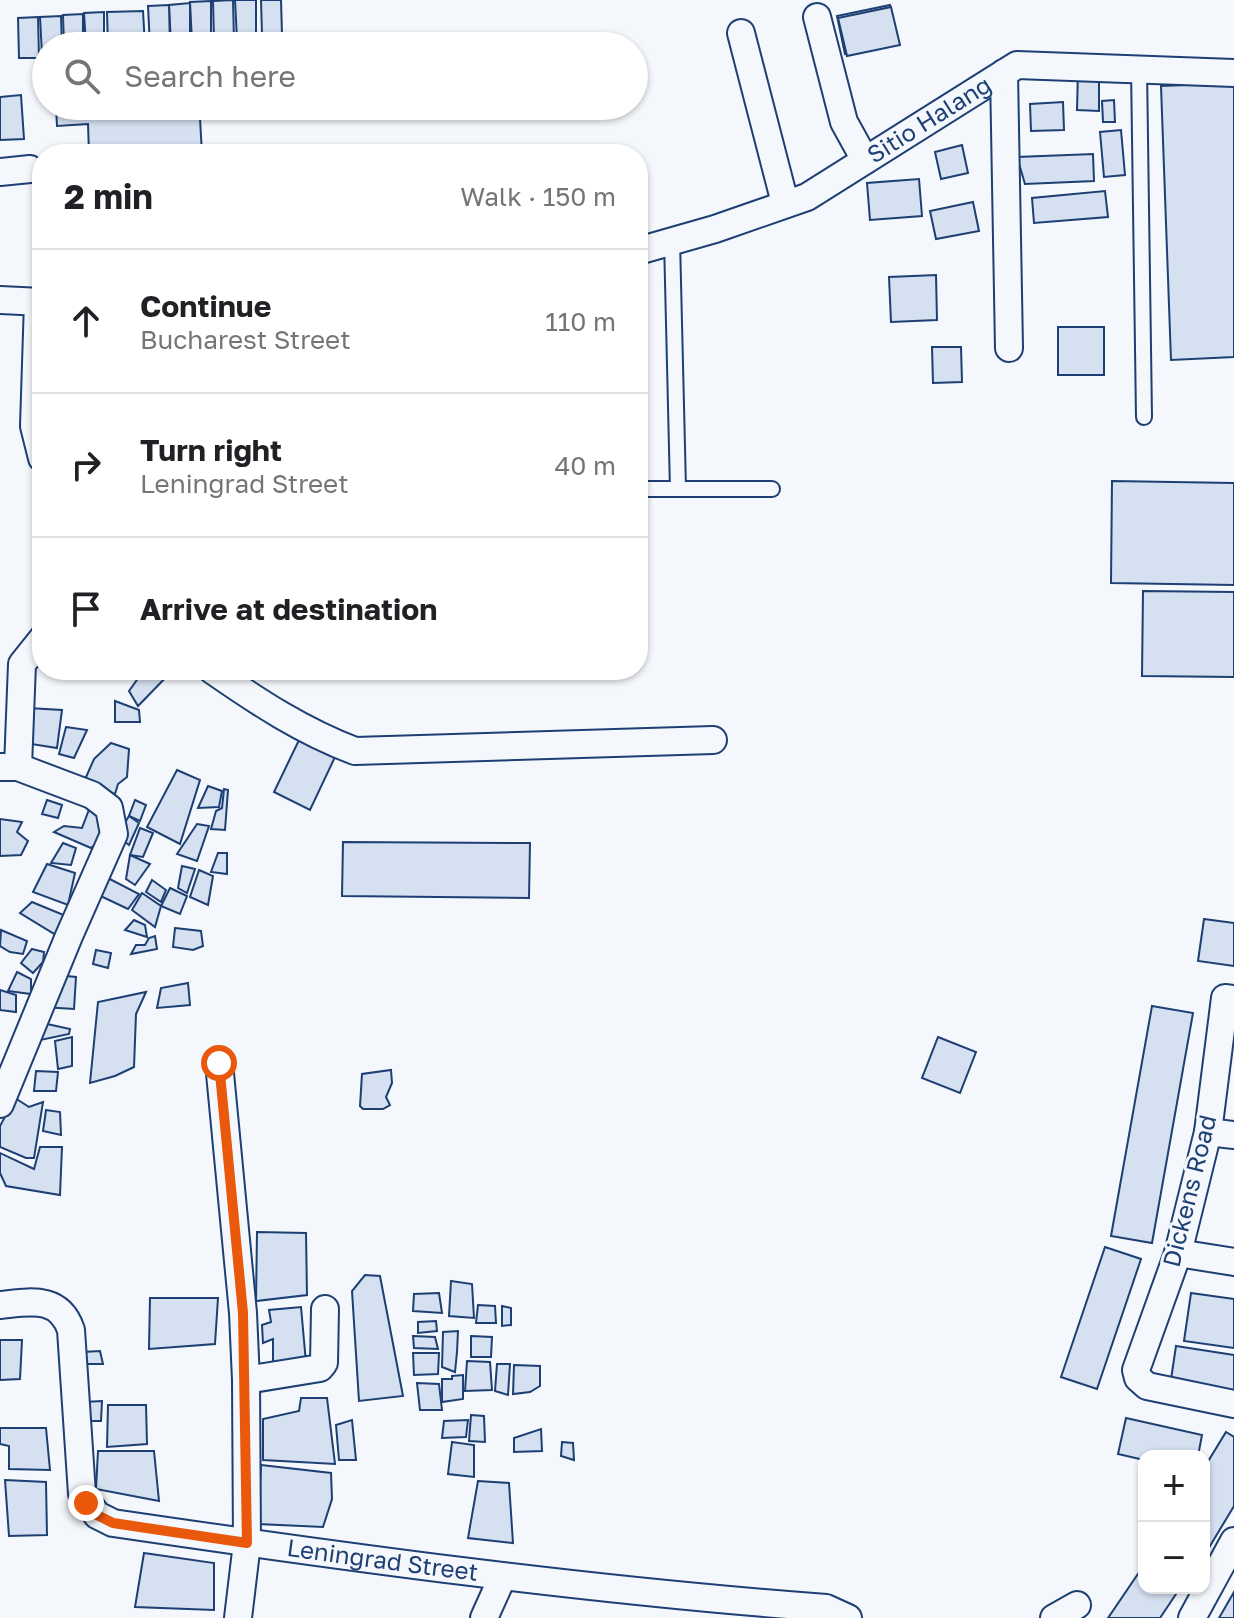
<!DOCTYPE html>
<html lang="en">
<head>
<meta charset="utf-8">
<style>
  body { margin:0; font-family:"Golos Text",sans-serif; background:#f2f2f2; color:#202124 }
  .controls { position:absolute; right:24px; bottom:24px; display:grid; overflow:hidden; border-radius:16px; box-shadow:0 2px 6px #0004 }
  .controls button { width:72px; height:72px; display:grid; place-items:center; padding:0; border:0; border-bottom:2px solid #e0e0e0; background:#fff; color:#202124; font:40px sans-serif }
  .stop { position:absolute; width:24px; height:24px; margin:-18px; border:6px solid #ea580c; border-radius:50%; background:#fff }
  .stop.end { background:#ea580c; border-color:#fff; box-shadow:0 2px 8px #0008 }
  .list { margin:0; padding:0; list-style:none }
  h2 { display:flex; justify-content:space-between; align-items:center; height:104px; margin:0; padding:0 32px; font-size:34px }
  h2 small { font-size:26px; font-weight:400; color:#757577 }
  .list li { display:grid; grid-template-columns:52px 1fr auto; gap:24px; align-items:center; box-sizing:border-box; height:144px; padding:0 32px; border-top:2px solid #e0e0e0 }
  .list b { display:block; font-size:30px; white-space:nowrap }
  .list p { margin:0; font-size:26px; white-space:nowrap; color:#757577 }
  .list em { font-size:26px; font-style:normal; color:#757577 }
  .icon { flex:none; width:44px; height:44px; fill:none; stroke:currentColor; stroke-width:2; stroke-linecap:round; stroke-linejoin:round }
  .map { position:relative; flex:none; width:1234px; height:1618px; overflow:hidden }
  .search { position:absolute; background:#fff; box-shadow:0 2px 6px #0004; left:32px; top:32px; width:616px; height:88px; display:flex; align-items:center; gap:20px; box-sizing:border-box; padding:0 28px; border-radius:44px; color:#757577; font-size:30px }
  .panel { position:absolute; background:#fff; box-shadow:0 2px 6px #0004; left:32px; top:144px; width:616px; height:536px; border-radius:32px }
  .map>svg:first-child { display:block }
  .building { fill:#d5e0f0; stroke:#1d3f73; stroke-width:2 }
  .lines { fill:none; stroke-linecap:round; stroke-linejoin:round }
  .service-casing { stroke:#1d3f73; stroke-width:18 }
  .minor-casing { stroke:#1d3f73; stroke-width:30 }
  .service { stroke:#f4f7fb; stroke-width:14 }
  .minor { stroke:#f4f7fb; stroke-width:26 }
  .route { stroke:#ea580c; stroke-width:10 }
  .labels { text-anchor:middle; stroke-width:6; stroke-linejoin:round; paint-order:stroke }
  .street-label { font-size:24px; fill:#1d3f73; stroke:#f4f7fb }
</style>
</head>
<body>
<div class="map">
<svg width="1234" height="1618" viewBox="0 0 1234 1618">
  <rect width="100%" height="100%" fill="#f4f7fb"/>
  <g class="building">
    <path d="M 233,0 L 234,40 L 214,41 L 213,1 Z"/>
    <path d="M 235,0 L 256,0 L 256,40 L 237,40 Z"/>
    <path d="M 261,0 L 281,0 L 282,34 L 262,35 Z"/>
    <path d="M 211,1 L 211,42 L 192,42 L 190,2 Z"/>
    <path d="M 190,3 L 190,44 L 171,45 L 169,5 Z"/>
    <path d="M 169,5 L 170,46 L 150,46 L 148,6 Z"/>
    <path d="M 890,5 L 898,43 L 845,54 L 837,16 Z"/>
    <path d="M 891,7 L 900,45 L 847,56 L 838,18 Z"/>
    <path d="M 143,11 L 145,46 L 108,46 L 107,12 Z"/>
    <path d="M 104,12 L 104,46 L 86,46 L 84,13 Z"/>
    <path d="M 83,14 L 83,46 L 64,46 L 63,15 Z"/>
    <path d="M 61,16 L 62,46 L 46,46 L 46,55 L 42,55 L 40,17 Z"/>
    <path d="M 38,17 L 39,58 L 19,58 L 18,18 Z"/>
    <path d="M 1078,70 L 1099,70 L 1099,111 L 1077,110 Z"/>
    <path d="M 1234,83 L 1234,357 L 1171,360 L 1161,86 Z"/>
    <path d="M 21,95 L 24,139 L 0,140 L 0,97 Z"/>
    <path d="M 1114,100 L 1115,122 L 1103,122 L 1102,101 Z"/>
    <path d="M 1063,102 L 1064,130 L 1031,131 L 1030,104 Z"/>
    <path d="M 56,106 L 261,106 L 261,114 L 200,118 L 202,154 L 89,154 L 88,124 L 57,126 Z"/>
    <path d="M 1121,130 L 1125,175 L 1104,177 L 1100,132 Z"/>
    <path d="M 962,145 L 968,173 L 941,179 L 935,152 Z"/>
    <path d="M 1093,154 L 1094,181 L 1025,184 L 1017,157 Z"/>
    <path d="M 919,179 L 922,216 L 870,220 L 867,183 Z"/>
    <path d="M 1105,191 L 1108,217 L 1034,223 L 1032,198 Z"/>
    <path d="M 973,202 L 979,231 L 936,239 L 930,211 Z"/>
    <path d="M 936,275 L 937,320 L 891,322 L 889,277 Z"/>
    <rect x="1058" y="327" width="46" height="48"/>
    <path d="M 932,347 L 961,347 L 962,382 L 933,383 Z"/>
    <path d="M 1112,481 L 1234,483 L 1234,585 L 1111,583 Z"/>
    <path d="M 1143,591 L 1234,592 L 1234,677 L 1142,676 Z"/>
    <path d="M 144,670 L 173,670 L 138,706 L 129,691 Z"/>
    <path d="M 115,701 L 139,710 L 140,722 L 115,722 Z"/>
    <path d="M 28,708 L 62,710 L 57,748 L 25,743 Z"/>
    <path d="M 66,727 L 87,730 L 74,758 L 59,754 Z"/>
    <path d="M 299,740 L 335,757 L 310,810 L 274,792 Z"/>
    <path d="M 111,743 L 129,749 L 127,777 L 118,784 L 115,794 L 83,784 L 94,759 Z"/>
    <path d="M 177,770 L 200,780 L 180,844 L 147,827 Z"/>
    <path d="M 208,786 L 222,791 L 219,807 L 198,808 Z"/>
    <path d="M 224,789 L 228,790 L 225,830 L 211,829 L 216,811 L 222,808 Z"/>
    <path d="M 47,800 L 62,805 L 58,818 L 42,814 Z"/>
    <path d="M 135,800 L 146,805 L 140,821 L 129,816 Z"/>
    <path d="M 90,807 L 105,811 L 97,843 L 91,848 L 54,832 L 64,826 L 82,828 Z"/>
    <path d="M 129,816 L 139,823 L 129,845 L 117,836 Z"/>
    <path d="M 0,819 L 22,822 L 17,832 L 28,841 L 21,855 L 0,856 Z"/>
    <path d="M 197,824 L 209,826 L 197,861 L 177,854 Z"/>
    <path d="M 140,828 L 153,833 L 143,857 L 130,855 Z"/>
    <path d="M 343,842 L 530,843 L 529,898 L 342,896 Z"/>
    <path d="M 63,843 L 76,848 L 71,865 L 51,863 Z"/>
    <path d="M 218,853 L 227,853 L 227,874 L 211,872 Z"/>
    <path d="M 130,855 L 150,864 L 135,885 L 126,879 Z"/>
    <path d="M 47,864 L 75,873 L 68,905 L 33,892 Z"/>
    <path d="M 182,866 L 195,869 L 187,893 L 178,888 Z"/>
    <path d="M 199,870 L 213,876 L 208,905 L 190,897 Z"/>
    <path d="M 102,875 L 139,894 L 128,909 L 92,892 Z"/>
    <path d="M 152,880 L 166,890 L 161,902 L 146,892 Z"/>
    <path d="M 170,888 L 187,896 L 180,914 L 161,906 Z"/>
    <path d="M 142,893 L 161,906 L 155,927 L 132,910 Z"/>
    <path d="M 32,902 L 66,916 L 56,935 L 20,913 Z"/>
    <path d="M 1204,919 L 1234,923 L 1234,966 L 1198,961 Z"/>
    <path d="M 134,920 L 145,925 L 147,937 L 125,930 Z"/>
    <path d="M 175,928 L 201,931 L 203,946 L 193,950 L 173,947 Z"/>
    <path d="M 1,930 L 27,941 L 23,954 L 10,952 L 0,946 Z"/>
    <path d="M 155,936 L 157,949 L 131,954 L 136,945 L 145,945 L 149,938 Z"/>
    <path d="M 32,949 L 44,952 L 43,962 L 33,973 L 21,963 Z"/>
    <path d="M 96,950 L 111,953 L 108,968 L 93,964 Z"/>
    <path d="M 17,972 L 31,979 L 31,994 L 8,991 Z"/>
    <path d="M 56,975 L 76,977 L 74,1009 L 43,1007 Z"/>
    <path d="M 188,983 L 190,1005 L 157,1008 L 161,988 Z"/>
    <path d="M 0,990 L 16,995 L 16,1012 L 0,1010 Z"/>
    <path d="M 146,992 L 136,1014 L 134,1067 L 115,1076 L 90,1083 L 98,1002 Z"/>
    <path d="M 1152,1006 L 1193,1013 L 1152,1243 L 1111,1236 Z"/>
    <path d="M 38,1022 L 70,1029 L 69,1034 L 31,1042 Z"/>
    <path d="M 72,1037 L 72,1066 L 58,1069 L 55,1041 Z"/>
    <path d="M 938,1037 L 976,1052 L 960,1093 L 922,1078 Z"/>
    <path d="M 391,1070 L 392,1083 L 386,1097 L 390,1105 L 383,1109 L 363,1109 L 360,1106 L 362,1074 Z"/>
    <path d="M 36,1071 L 58,1072 L 56,1091 L 34,1091 Z"/>
    <path d="M 15,1098 L 29,1107 L 43,1102 L 34,1158 L 26,1158 L 0,1147 L 0,1126 Z"/>
    <path d="M 46,1110 L 60,1112 L 61,1135 L 43,1131 Z"/>
    <path d="M 40,1147 L 62,1147 L 60,1195 L 6,1186 L 0,1173 L 0,1153 L 34,1169 Z"/>
    <path d="M 257,1232 L 306,1233 L 307,1295 L 256,1301 Z"/>
    <path d="M 1105,1247 L 1141,1259 L 1097,1389 L 1061,1377 Z"/>
    <path d="M 365,1275 L 380,1276 L 403,1396 L 359,1401 L 352,1291 Z"/>
    <path d="M 451,1281 L 472,1284 L 474,1318 L 449,1316 Z"/>
    <path d="M 439,1293 L 442,1313 L 413,1311 L 414,1294 Z"/>
    <path d="M 1191,1293 L 1234,1299 L 1234,1348 L 1184,1341 Z"/>
    <path d="M 150,1298 L 218,1298 L 215,1344 L 149,1349 Z"/>
    <path d="M 478,1305 L 495,1306 L 496,1323 L 476,1323 Z"/>
    <path d="M 502,1306 L 511,1308 L 511,1325 L 502,1326 Z"/>
    <path d="M 301,1307 L 306,1363 L 273,1362 L 273,1339 L 263,1343 L 262,1325 L 271,1322 L 269,1310 Z"/>
    <path d="M 436,1321 L 437,1331 L 418,1333 L 418,1322 Z"/>
    <path d="M 458,1331 L 457,1352 L 455,1372 L 442,1367 L 443,1332 Z"/>
    <path d="M 413,1336 L 435,1337 L 438,1349 L 414,1348 Z"/>
    <path d="M 471,1336 L 492,1337 L 491,1357 L 471,1357 Z"/>
    <path d="M 0,1340 L 22,1340 L 20,1379 L 0,1380 Z"/>
    <path d="M 1176,1346 L 1234,1355 L 1234,1395 L 1170,1386 Z"/>
    <path d="M 100,1351 L 103,1364 L 85,1364 L 83,1352 Z"/>
    <path d="M 413,1353 L 439,1353 L 438,1374 L 414,1375 Z"/>
    <path d="M 467,1361 L 490,1362 L 492,1390 L 465,1391 Z"/>
    <path d="M 497,1364 L 510,1364 L 508,1395 L 495,1391 Z"/>
    <path d="M 514,1365 L 540,1366 L 540,1386 L 530,1392 L 513,1394 Z"/>
    <path d="M 463,1375 L 463,1399 L 442,1402 L 442,1379 L 452,1379 L 452,1376 Z"/>
    <path d="M 417,1383 L 439,1384 L 442,1410 L 420,1410 Z"/>
    <path d="M 301,1398 L 327,1398 L 335,1464 L 263,1460 L 263,1419 L 299,1411 Z"/>
    <path d="M 102,1401 L 101,1421 L 87,1421 L 84,1402 Z"/>
    <path d="M 108,1405 L 146,1405 L 147,1444 L 107,1447 Z"/>
    <path d="M 471,1415 L 484,1416 L 485,1442 L 469,1441 Z"/>
    <path d="M 1126,1418 L 1202,1435 L 1198,1456 L 1144,1456 L 1144,1460 L 1118,1454 Z"/>
    <path d="M 352,1420 L 356,1460 L 339,1460 L 336,1425 Z"/>
    <path d="M 468,1420 L 466,1437 L 442,1438 L 444,1421 Z"/>
    <path d="M 0,1428 L 46,1428 L 50,1470 L 9,1469 L 9,1446 L 0,1444 Z"/>
    <path d="M 541,1429 L 542,1451 L 514,1452 L 514,1438 Z"/>
    <path d="M 1226,1432 L 1234,1437 L 1234,1506 L 1204,1556 L 1204,1468 Z"/>
    <path d="M 452,1442 L 474,1445 L 474,1477 L 448,1474 Z"/>
    <path d="M 562,1442 L 573,1443 L 574,1460 L 561,1456 Z"/>
    <path d="M 98,1451 L 154,1451 L 159,1501 L 96,1489 Z"/>
    <path d="M 261,1465 L 331,1473 L 332,1499 L 323,1527 L 258,1524 Z"/>
    <path d="M 5,1480 L 46,1482 L 47,1535 L 9,1536 Z"/>
    <path d="M 478,1481 L 509,1483 L 513,1543 L 468,1538 Z"/>
    <path d="M 144,1553 L 214,1563 L 214,1610 L 135,1607 Z"/>
    <path d="M 1144,1565 L 1144,1588 L 1180,1588 L 1160,1618 L 1108,1618 Z"/>
    <path d="M 1234,1592 L 1234,1618 L 1219,1618 Z"/>
  </g>
  <g class="lines">
    <g class="service-casing">
      <g id="service">
        <path d="M 1139,68 L 1144,417"/>
        <path d="M 672,240 L 678,489"/>
        <path d="M 638,489 L 772,489"/>
      </g>
    </g>
    <g class="minor-casing">
      <g id="minor">
        <path d="M 817,17 L 844,122 L 865,160"/>
        <path d="M 741,33 L 785,203"/>
        <path d="M 1004,73 L 1009,348"/>
        <path d="M 0,172 L 30,169"/>
        <path id="s1" d="M 638,251 L 715,229 L 807,197 L 1017,65 L 1234,73"/>
        <path d="M 0,300 L 42,302"/>
        <path d="M 38,302 L 34,426 L 42,458"/>
        <path d="M 212,670 C 258,702 302,731 355,751 L 713,740"/>
        <path d="M 0,767 L 18,767 L 92,795 L 109,808 L 114,834 L 69,936 L 0,1104"/>
        <path d="M 18,767 L 22,664 L 42,639"/>
        <path d="M 1234,999 L 1225,998 L 1208,1132 L 1178,1253 L 1136,1370 L 1138,1378 L 1147,1386 L 1234,1404"/>
        <path d="M 219,1063 L 243,1313 L 246,1380 L 247,1543 L 238,1618"/>
        <path d="M 1208,1132 L 1234,1135"/>
        <path d="M 1178,1253 L 1234,1262"/>
        <path id="s2" d="M 0,1305 C 30,1302 59,1295 71,1330 L 82,1494 L 97,1515 L 113,1523 C 351,1558 587,1590 826,1608 L 848,1618"/>
        <path d="M 246,1380 L 320,1368 L 324,1363 L 325,1309"/>
        <path d="M 484,1618 L 502,1578"/>
        <path d="M 1054,1618 L 1077,1605"/>
        <path d="M 1192,1618 L 1234,1541"/>
      </g>
    </g>
    <use href="#service" class="service"/>
    <use href="#minor" class="minor"/>
  </g>
  <g class="lines">
    <path class="route" d="M 86,1503 L 97,1515 L 113,1523 L 247,1543 L 243,1313 L 219,1063"/>
  </g>
  <g class="labels">
    <g class="street-label">
      <text dy="8" stroke="none"><textPath href="#s1" startOffset="322">Sitio Halang</textPath></text>
      <text transform="translate(1190 1191) rotate(-76)" y="8">Dickens Road</text>
      <text dy="8" stroke="none"><textPath href="#s2" startOffset="564">Leningrad Street</textPath></text>
    </g>
  </g>
</svg>
<div class="controls">
<button>+</button>
<button>−</button>
</div>
<div class="stop" style="left:219px;top:1063px"></div>
<div class="stop end" style="left:86px;top:1503px"></div>
<div class="search"><svg class="icon" aria-label="search" viewBox="0 0 24 24"><circle cx="10" cy="10" r="6"/><path d="M15 15l6 6"/></svg>Search here</div>
<section class="panel">
<h2>2 min<small>Walk · 150 m</small></h2>
<ul class="list">
<li><svg class="icon" aria-label="ahead" viewBox="0 0 24 24"><path d="M12 20V5M6 11l6-6 6 6"/></svg><div><b>Continue</b><p>Bucharest Street</p></div><em>110 m</em></li>
<li><svg class="icon" aria-label="right" viewBox="0 0 24 24"><path d="M7 20v-9h11M14 6l5 5-5 5"/></svg><div><b>Turn right</b><p>Leningrad Street</p></div><em>40 m</em></li>
<li><svg class="icon" aria-label="arrive" viewBox="0 0 24 24"><path d="M6 21V4h12l-3 4 3 4H6"/></svg><div><b>Arrive at destination</b></div></li>
</ul>
</section>
</div>
</body>
</html>
